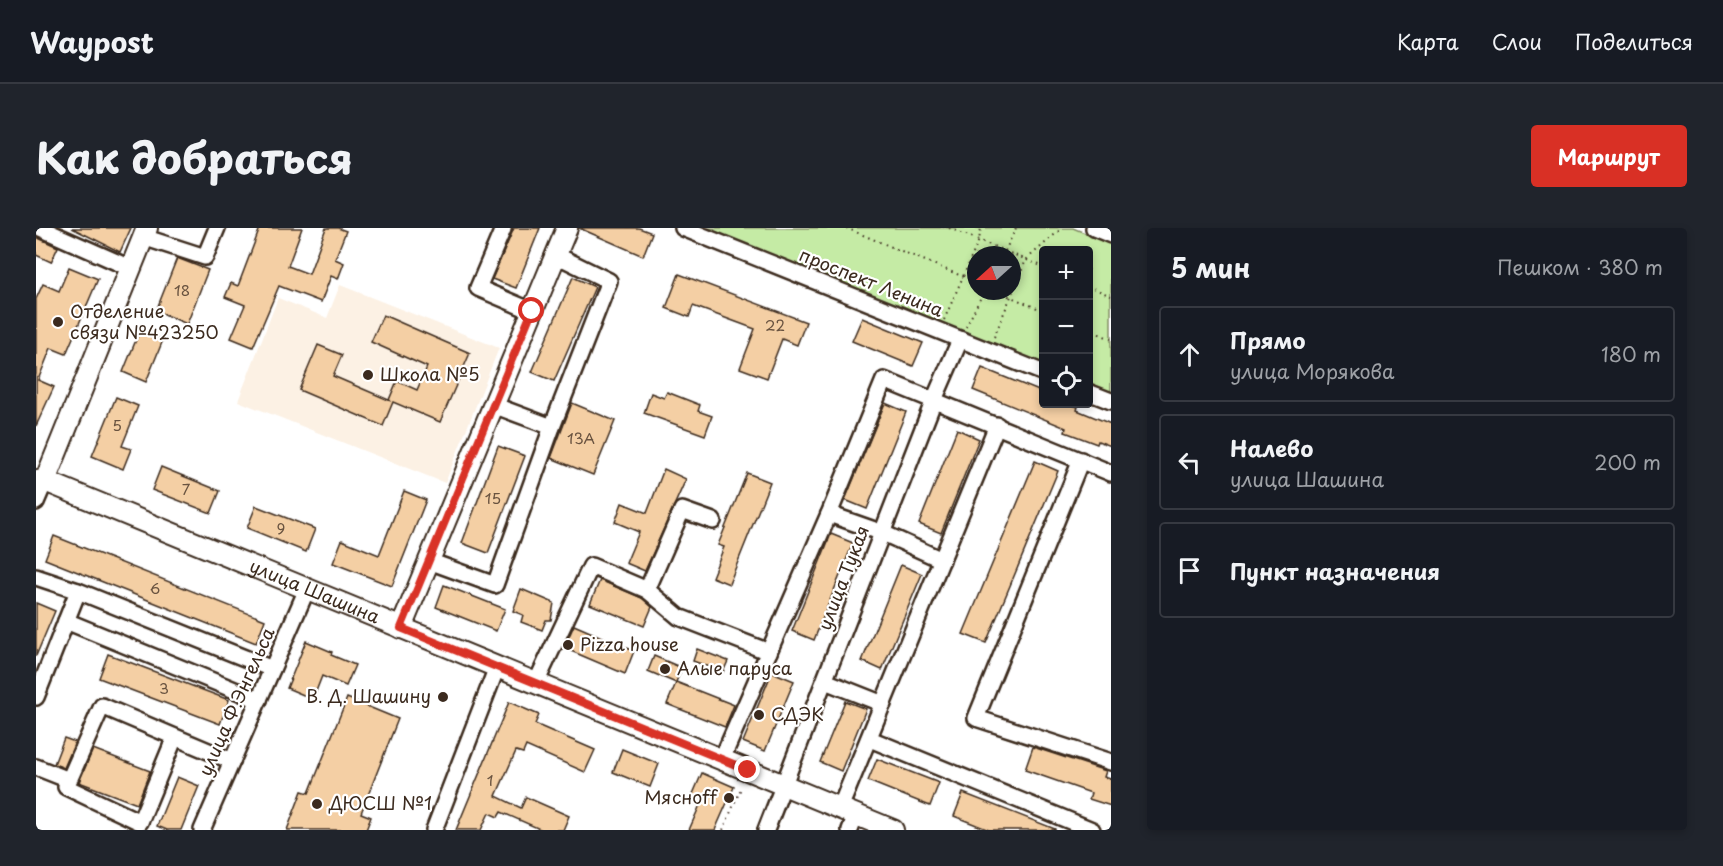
<!DOCTYPE html>
<html lang="ru">
<head>
<meta charset="utf-8">
<style>
  body { margin:0; font-family:"Playpen Sans",sans-serif; background:#20242c; color:#f1f3f6 }
  .controls { position:absolute; right:18px; top:18px; display:grid; overflow:hidden; border-radius:6px; box-shadow:0 3px 9px #0003 }
  .controls button { width:54px; height:54px; display:grid; place-items:center; padding:0; border:0; border-bottom:2px solid #363941; background:#171b24; color:#f1f3f6; font:30px sans-serif }
  .compass { position:absolute; left:931px; top:18px; width:54px; height:54px; border-radius:50%; background:#171b24; box-shadow:0 3px 9px #0003; rotate:249deg }
  .stop { position:absolute; width:18px; height:18px; margin:-14px; border:4px solid #d93025; border-radius:50%; background:#fff }
  .stop.end { background:#d93025; border-color:#fff; box-shadow:0 2px 6px #0008 }
  .list { margin:0; padding:0; list-style:none }
  h2 { display:flex; justify-content:space-between; align-items:center; height:78px; margin:0; padding:0 24px; font-size:26px }
  h2 small { font-size:20px; font-weight:400; color:#9ea1a6 }
  .list li { display:grid; grid-template-columns:39px 1fr auto; gap:18px; align-items:center; box-sizing:border-box; height:96px; margin:0 12px 12px; padding:0 12px; border:2px solid #363941; border-radius:6px }
  .list b { display:block; font-size:22px; white-space:nowrap }
  .list p { margin:0; font-size:20px; white-space:nowrap; color:#9ea1a6 }
  .list em { font-size:20px; font-style:normal; color:#9ea1a6 }
  .icon { flex:none; width:33px; height:33px; fill:none; stroke:currentColor; stroke-width:2; stroke-linecap:round; stroke-linejoin:round }
  .map { position:relative; flex:none; width:1075px; height:602px; overflow:hidden; border-radius:6px }
  header { display:flex; align-items:center; gap:36px; box-sizing:border-box; height:84px; padding:0 30px; background:#171b24; border-bottom:2px solid #363941 }
  header strong { font-size:28px }
  nav { display:flex; gap:33px; margin-inline-start:auto; font-size:21px }
  .intro { display:flex; align-items:center; justify-content:space-between; box-sizing:border-box; height:144px; padding:0 36px }
  h1 { margin:0; font-size:42px }
  .button { padding:15px 27px; border-radius:6px; background:#d93025; color:#fff; font-size:21px; font-weight:700 }
  main { display:flex; gap:36px; padding:0 36px }
  aside { flex:1; background:#171b24; border-radius:6px; box-shadow:0 3px 9px #0003 }
  .map>svg:first-child { display:block }
  .built { fill:#fcf1e4 }
  .green { fill:#c5eba5; stroke:#808a62; stroke-width:1.5; fill-rule:evenodd }
  .building { fill:#f4cfa4; stroke:#3b2a1e; stroke-width:1.5 }
  .lines { fill:none; stroke-linecap:round; stroke-linejoin:round }
  .minor-casing { stroke:#3b2a1e; stroke-width:20 }
  .major-casing { stroke:#3b2a1e; stroke-width:24 }
  .path { stroke:#3b2a1e; stroke-width:2; stroke-dasharray:1.5 4.5; stroke-linecap:butt }
  .minor { stroke:#fff; stroke-width:15 }
  .major { stroke:#fff; stroke-width:20 }
  .route { stroke:#d93025; stroke-width:8 }
  .poi-dot { fill:#3b2a1e; stroke:#fff; stroke-width:2 }
  .labels { text-anchor:middle; stroke-width:4.5; stroke-linejoin:round; paint-order:stroke }
  .number-label { font-size:15px; fill:#695340 }
  .street-label { font-size:18px; fill:#3b2a1e; stroke:#fff }
  .poi-label { font-size:18px; fill:#3b2a1e; stroke:#fff; text-anchor:start }
</style>
</head>
<body>
<header>
<strong>Waypost</strong>
<nav><a>Карта</a><a>Слои</a><a>Поделиться</a></nav>
</header>
<div class="intro"><h1>Как добраться</h1><a class="button">Маршрут</a></div>
<main>
<div class="map">
<svg width="1075" height="602" viewBox="0 0 1075 602">
  <rect width="100%" height="100%" fill="#fff"/>
  <filter id="ink" filterUnits="userSpaceOnUse"><feTurbulence type="fractalNoise" baseFrequency=".0167" numOctaves="2"/><feDisplacementMap in="SourceGraphic" scale="12" xChannelSelector="R" yChannelSelector="G"/><feConvolveMatrix kernelMatrix="1 2 1 2 8 2 1 2 1" color-interpolation-filters="sRGB"/></filter>
  <g filter="url(#ink)">
    <path class="built" d="M 304,57 L 463,120 L 409,255 L 202,173 L 242,70 L 291,90 Z"/>
    <path class="green" d="M 662,0 L 1037,0 L 1075,16 L 1075,170 L 1053,161 L 1052,22 L 1008,22 L 1007,143 ZM 940,27 L 976,27 L 976,63 L 940,63 Z"/>
    <g class="building">
      <path d="M 36,0 L 95,0 L 84,24 Z"/>
      <path d="M 224,0 L 266,0 L 252,38 L 273,46 L 290,0 L 302,0 L 310,3 L 299,31 L 308,35 L 302,51 L 295,48 L 285,74 L 243,58 L 217,119 L 195,110 L 209,77 L 189,69 L 195,55 L 202,58 Z"/>
      <path d="M 478,0 L 504,0 L 480,60 L 456,51 Z"/>
      <path d="M 543,0 L 603,0 L 616,5 L 607,28 Z"/>
      <path d="M 0,9 L 22,19 L 15,34 L 0,27 Z"/>
      <path d="M 141,30 L 172,42 L 151,96 L 120,83 Z"/>
      <path d="M 33,39 L 62,51 L 30,126 L 15,120 L 2,152 L 18,159 L 0,198 L 0,71 L 7,56 L 23,63 Z"/>
      <path d="M 643,46 L 770,94 L 761,117 L 746,111 L 731,150 L 704,140 L 719,101 L 657,78 L 653,89 L 630,80 Z"/>
      <path d="M 537,49 L 559,59 L 518,153 L 496,144 Z"/>
      <path d="M 347,87 L 434,125 L 404,194 L 357,174 L 347,198 L 263,162 L 282,117 L 306,127 L 297,148 L 355,173 L 353,172 L 361,153 L 381,162 L 391,139 L 335,114 Z"/>
      <path d="M 826,90 L 887,115 L 877,138 L 816,113 Z"/>
      <path d="M 104,102 L 127,112 L 110,154 L 87,144 Z"/>
      <path d="M 946,140 L 1008,165 L 1008,176 L 1034,176 L 1042,179 L 1041,182 L 1075,196 L 1075,218 L 1062,213 L 1061,216 L 1029,204 L 1030,200 L 937,162 Z"/>
      <path d="M 631,164 L 664,177 L 662,183 L 676,188 L 669,207 L 608,185 L 615,165 L 628,170 Z"/>
      <path d="M 80,169 L 102,178 L 86,218 L 95,221 L 87,241 L 56,228 Z"/>
      <path d="M 536,175 L 579,193 L 557,247 L 515,230 Z"/>
      <path d="M 849,175 L 870,184 L 831,281 L 809,272 Z"/>
      <path d="M 921,201 L 943,211 L 905,305 L 883,296 Z"/>
      <path d="M 462,218 L 489,228 L 452,325 L 426,315 Z"/>
      <path d="M 999,233 L 1022,243 L 950,415 L 927,406 Z"/>
      <path d="M 125,239 L 184,263 L 175,285 L 116,262 Z"/>
      <path d="M 628,241 L 650,251 L 609,343 L 590,335 L 603,304 L 579,294 L 586,275 L 611,285 Z"/>
      <path d="M 711,245 L 734,254 L 693,356 L 676,349 L 688,319 L 682,317 Z"/>
      <path d="M 368,263 L 390,272 L 356,358 L 297,335 L 306,312 L 343,327 Z"/>
      <path d="M 220,278 L 279,301 L 270,324 L 211,300 Z"/>
      <path d="M 795,306 L 817,315 L 778,412 L 756,403 Z"/>
      <path d="M 18,308 L 229,392 L 220,415 L 9,331 Z"/>
      <path d="M 865,337 L 886,346 L 846,442 L 826,433 Z"/>
      <path d="M 564,352 L 606,370 L 616,379 L 608,398 L 554,376 Z"/>
      <path d="M 408,357 L 469,381 L 460,403 L 400,379 Z"/>
      <path d="M 485,361 L 518,375 L 515,392 L 510,392 L 506,402 L 485,394 L 487,387 L 477,383 Z"/>
      <path d="M 0,375 L 19,383 L 0,428 Z"/>
      <path d="M 538,397 L 598,423 L 589,446 L 528,420 Z"/>
      <path d="M 270,413 L 296,424 L 295,427 L 319,437 L 310,458 L 286,448 L 277,471 L 251,460 Z"/>
      <path d="M 661,421 L 692,433 L 687,444 L 657,433 Z"/>
      <path d="M 72,426 L 193,472 L 184,496 L 63,450 Z"/>
      <path d="M 618,428 L 646,440 L 640,454 L 698,477 L 689,499 L 631,476 L 640,455 L 612,443 Z"/>
      <path d="M 736,444 L 758,453 L 729,523 L 707,514 Z"/>
      <path d="M 311,470 L 362,491 L 325,585 L 335,589 L 330,602 L 251,602 L 266,563 L 273,565 Z"/>
      <path d="M 809,473 L 830,481 L 805,543 L 784,534 Z"/>
      <path d="M 473,474 L 503,487 L 499,496 L 559,522 L 549,544 L 490,518 L 487,525 L 480,523 L 460,568 L 485,580 L 490,569 L 533,588 L 527,602 L 506,602 L 465,584 L 462,589 L 453,585 L 445,602 L 420,602 Z"/>
      <path d="M 28,510 L 39,514 L 28,540 L 18,536 Z"/>
      <path d="M 997,519 L 1070,543 L 1068,549 L 1075,551 L 1075,578 L 1053,571 L 1055,565 L 989,542 Z"/>
      <path d="M 57,521 L 114,543 L 101,576 L 43,554 Z"/>
      <path d="M 586,521 L 623,536 L 614,559 L 577,544 Z"/>
      <path d="M 841,531 L 903,555 L 894,578 L 832,553 Z"/>
      <path d="M 666,545 L 698,559 L 679,602 L 653,602 L 664,577 L 654,573 Z"/>
      <path d="M 141,549 L 163,558 L 145,602 L 131,602 L 121,598 Z"/>
      <path d="M 927,565 L 1019,601 L 1019,602 L 953,602 L 918,588 Z"/>
    </g>
    <g class="lines">
      <g class="minor-casing">
        <g id="minor">
          <path d="M 4,0 L 94,40"/>
          <path d="M 647,0 L 1008,145"/>
          <path d="M 1058,0 L 1075,7"/>
          <path d="M 467,1 L 442,60 L 496,83"/>
          <path d="M 107,9 L 169,29 L 181,0"/>
          <path d="M 1052,164 L 1075,173"/>
          <path d="M 457,177 L 516,199"/>
          <path d="M 1045,232 L 940,490 L 1075,534"/>
          <path d="M 0,250 L 9,253 L 0,274"/>
          <path d="M 793,286 L 847,305 L 906,332"/>
          <path d="M 677,293 L 646,282 L 611,362 L 643,389 L 733,424"/>
          <path d="M 393,333 L 459,357 L 516,199 L 573,53 L 520,27"/>
          <path d="M 0,349 L 42,363 L 0,469"/>
          <path d="M 42,363 L 236,441"/>
          <path d="M 30,393 L 223,472"/>
          <path d="M 789,453 L 847,476"/>
          <path d="M 500,455 L 555,338 L 611,362"/>
          <path d="M 139,509 L 66,478 L 30,559 L 104,594 L 139,509 L 196,533"/>
          <path d="M 834,511 L 1056,602"/>
          <path d="M 686,531 L 793,286 L 848,152 L 1075,245"/>
          <path d="M 0,539 L 33,552"/>
          <path d="M 804,580 L 961,197"/>
          <path d="M 166,602 L 271,361"/>
          <path d="M 398,602 L 461,439"/>
          <path d="M 730,602 L 898,172 L 924,112"/>
          <path d="M 814,602 L 820,587"/>
        </g>
      </g>
      <g class="major-casing">
        <g id="major">
          <path id="s1" d="M 111,0 L 9,253 L 857,602"/>
          <path d="M 365,400 L 531,0"/>
        </g>
      </g>
      <g class="path">
        <path d="M 810,0 L 940,54"/>
        <path d="M 913,0 L 1008,39"/>
        <path d="M 969,23 L 980,0"/>
        <path d="M 1052,58 L 1075,68"/>
        <path d="M 961,63 L 1008,83"/>
        <path d="M 908,92 L 943,12 L 945,0"/>
        <path d="M 930,99 L 948,63"/>
        <path d="M 1052,101 L 1075,111"/>
        <path d="M 958,109 L 990,32 L 1026,0"/>
        <path d="M 687,602 L 706,558"/>
      </g>
      <use href="#minor" class="minor"/>
      <use href="#major" class="major"/>
    </g>
  </g>
  <g class="lines" filter="url(#ink)">
    <path class="route" d="M 496,83 L 365,400 L 712,542"/>
  </g>
  <g class="poi-dot">
    <circle cx="22" cy="94" r="6"/>
    <circle cx="332" cy="147" r="6"/>
    <circle cx="532" cy="417" r="6"/>
    <circle cx="629" cy="441" r="6"/>
    <circle cx="407" cy="469" r="6"/>
    <circle cx="723" cy="487" r="6"/>
    <circle cx="693" cy="570" r="6"/>
    <circle cx="281" cy="576" r="6"/>
  </g>
  <g class="labels">
    <g class="number-label">
      <text x="146" y="68">18</text>
      <text x="739" y="103">22</text>
      <text x="81" y="203">5</text>
      <text x="545" y="216">13А</text>
      <text x="150" y="267">7</text>
      <text x="457" y="276">15</text>
      <text x="245" y="306">9</text>
      <text x="119" y="366">6</text>
      <text x="128" y="466">3</text>
      <text x="454" y="558">1</text>
    </g>
    <g class="street-label">
      <text transform="translate(835 55) rotate(22)" y="6">проспект Ленина</text>
      <text transform="translate(808 350) rotate(-69)" y="6">улица Тукая</text>
      <text dy="6" stroke="none"><textPath href="#s1" startOffset="564">улица Шашина</textPath></text>
      <text transform="translate(201 474) rotate(-66)" y="6">улица Ф.Энгельса</text>
    </g>
    <g class="poi-label">
      <text x="34" y="90">Отделение<tspan x="34" dy="21">связи №423250</tspan></text>
      <text x="344" y="153">Школа №5</text>
      <text x="544" y="423">Pizza house</text>
      <text x="641" y="447">Алые паруса</text>
      <text x="395" y="475" text-anchor="end">В. Д. Шашину</text>
      <text x="735" y="493">СДЭК</text>
      <text x="681" y="576" text-anchor="end">Мясноff</text>
      <text x="293" y="582">ДЮСШ №1</text>
    </g>
  </g>
</svg>
<div class="controls">
<button>+</button>
<button>−</button>
<button><svg class="icon" aria-label="locate" viewBox="0 0 24 24"><circle cx="12" cy="12" r="6"/><path d="M12 2v4M12 18v4M2 12h4M18 12h4"/></svg></button>
</div>
<svg class="compass" viewBox="-18 -18 36 36"><path d="M0-13l5 13h-10z" fill="#e53935"/><path d="M0 13l5-13h-10z" fill="#9ea1a6"/></svg>
<div class="stop" style="left:496px;top:83px"></div>
<div class="stop end" style="left:712px;top:542px"></div>
</div>
<aside>
<h2>5 мин<small>Пешком · 380 m</small></h2>
<ul class="list">
<li><svg class="icon" aria-label="ahead" viewBox="0 0 24 24"><path d="M12 20V5M6 11l6-6 6 6"/></svg><div><b>Прямо</b><p>улица Морякова</p></div><em>180 m</em></li>
<li><svg class="icon" aria-label="left" viewBox="0 0 24 24"><path d="M17 20v-9H6M10 6l-5 5 5 5"/></svg><div><b>Налево</b><p>улица Шашина</p></div><em>200 m</em></li>
<li><svg class="icon" aria-label="arrive" viewBox="0 0 24 24"><path d="M6 21V4h12l-3 4 3 4H6"/></svg><div><b>Пункт назначения</b></div></li>
</ul>
</aside>
</main>
</body>
</html>
